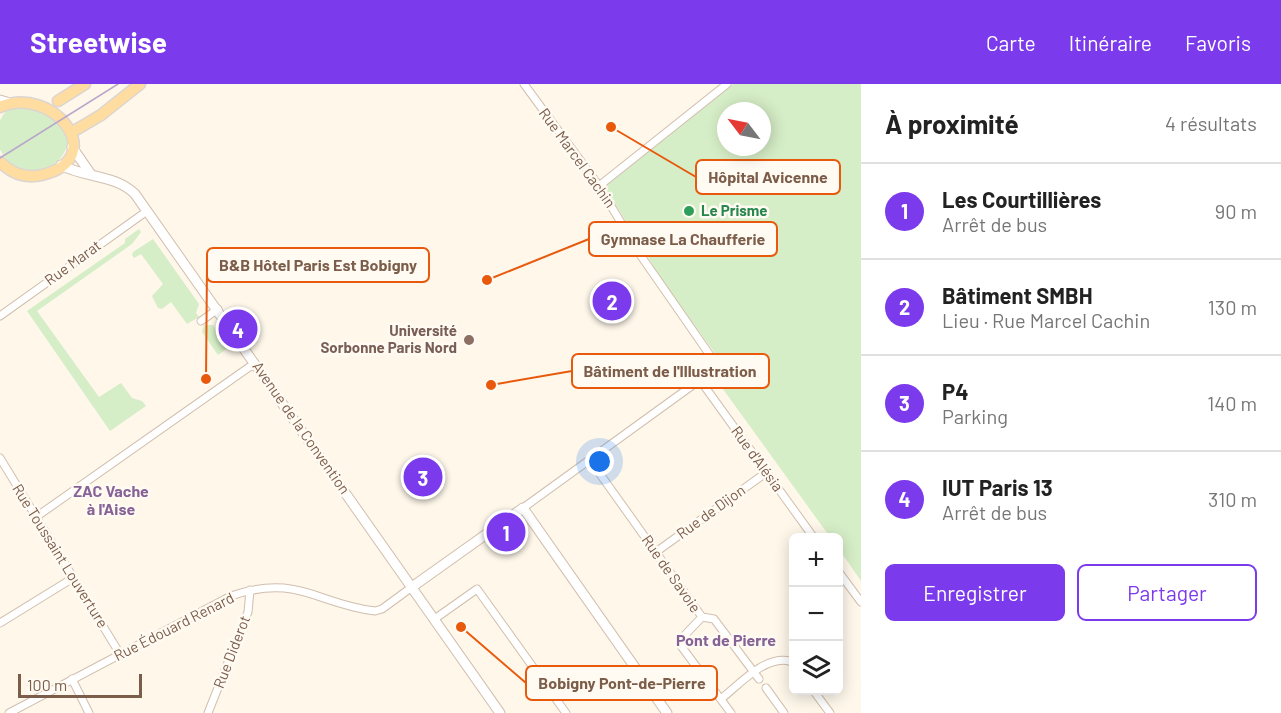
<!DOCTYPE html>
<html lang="fr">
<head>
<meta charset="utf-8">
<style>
  body { margin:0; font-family:Barlow,sans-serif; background:#f2f2f2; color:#222 }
  .controls { position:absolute; right:18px; bottom:18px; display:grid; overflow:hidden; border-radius:9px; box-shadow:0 3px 15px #0003 }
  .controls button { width:54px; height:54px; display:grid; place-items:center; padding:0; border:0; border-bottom:2px solid #e0e0e0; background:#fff; color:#222; font:30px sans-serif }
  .compass { position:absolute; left:717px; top:18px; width:54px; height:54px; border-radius:50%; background:#fff; box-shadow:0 3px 15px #0003; rotate:302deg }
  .scale { position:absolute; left:18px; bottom:15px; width:124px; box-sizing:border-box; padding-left:6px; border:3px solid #7c5d4a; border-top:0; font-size:16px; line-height:21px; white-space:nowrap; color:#7c5d4a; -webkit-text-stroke:4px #fffaf2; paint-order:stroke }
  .you { position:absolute; left:600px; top:378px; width:21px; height:21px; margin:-15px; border:4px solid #fff; border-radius:50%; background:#1a73e8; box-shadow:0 0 0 9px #1a73e833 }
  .badge { display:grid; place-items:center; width:39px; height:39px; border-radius:50%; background:#7c3aed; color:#fff; font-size:20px; font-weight:700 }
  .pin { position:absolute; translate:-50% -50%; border:3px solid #fff; box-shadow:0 2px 6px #0006 }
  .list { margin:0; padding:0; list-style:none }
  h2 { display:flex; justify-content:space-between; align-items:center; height:78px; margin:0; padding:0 24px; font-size:26px }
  h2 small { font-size:20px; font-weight:400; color:#767676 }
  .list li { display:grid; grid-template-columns:39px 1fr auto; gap:18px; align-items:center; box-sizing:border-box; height:96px; padding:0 24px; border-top:2px solid #e0e0e0 }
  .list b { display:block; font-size:22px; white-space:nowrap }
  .list p { margin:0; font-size:20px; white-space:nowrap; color:#767676 }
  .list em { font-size:20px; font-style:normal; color:#767676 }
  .actions { display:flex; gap:12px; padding:18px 24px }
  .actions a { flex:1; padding:14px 0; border:2px solid #7c3aed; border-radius:9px; text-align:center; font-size:21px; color:#7c3aed }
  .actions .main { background:#7c3aed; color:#fff }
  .icon { flex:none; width:33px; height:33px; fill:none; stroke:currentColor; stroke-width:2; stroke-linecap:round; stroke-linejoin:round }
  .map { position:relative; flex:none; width:861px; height:629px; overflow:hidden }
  header { display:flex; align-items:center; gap:36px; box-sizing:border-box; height:84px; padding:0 30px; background:#7c3aed; color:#fff }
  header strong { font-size:28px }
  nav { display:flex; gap:33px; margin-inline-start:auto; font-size:21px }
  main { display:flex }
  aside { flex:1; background:#fff }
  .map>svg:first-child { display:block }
  .green { fill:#d6eec7; fill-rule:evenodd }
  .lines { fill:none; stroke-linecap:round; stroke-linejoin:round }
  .minor-casing { stroke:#d2bfae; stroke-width:9 }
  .tertiary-casing { stroke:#d2bfae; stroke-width:11 }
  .primary-casing { stroke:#ddd5d0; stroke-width:13 }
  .minor { stroke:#fff; stroke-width:7 }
  .tertiary { stroke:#fff; stroke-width:9 }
  .primary { stroke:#ffdda0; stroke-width:10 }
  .tram { stroke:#baa6cb; stroke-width:1.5 }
  .leisure-dot { fill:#2e9e5b; stroke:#fffaf2; stroke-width:2 }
  .education-dot { fill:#8d6e63; stroke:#fffaf2; stroke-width:2 }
  .labels { text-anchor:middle; stroke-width:5; stroke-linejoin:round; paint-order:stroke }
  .street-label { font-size:15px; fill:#7c5d4a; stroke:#fffaf2 }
  .leisure-label { font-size:15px; font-weight:bold; fill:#27864d; stroke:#fffaf2; text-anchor:start }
  .education-label { font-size:15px; font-weight:bold; fill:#785e54; stroke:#fffaf2; text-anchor:end }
  .neighbourhood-label { font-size:16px; font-weight:bold; fill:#866397; stroke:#fffaf2 }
  .leader { fill:none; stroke:#e8590c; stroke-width:2 }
  .callout-dot { fill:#e8590c; stroke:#fffaf2; stroke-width:2 }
  .callout { fill:#fffaf2; stroke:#e8590c; stroke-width:2 }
  .callout-label { font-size:16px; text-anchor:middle; font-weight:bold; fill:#7c5d4a }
</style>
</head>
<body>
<header>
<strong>Streetwise</strong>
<nav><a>Carte</a><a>Itinéraire</a><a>Favoris</a></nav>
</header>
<main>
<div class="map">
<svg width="861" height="629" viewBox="0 0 861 629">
  <rect width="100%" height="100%" fill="#fef7ea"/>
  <g class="green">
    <path d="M 733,0 L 861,0 L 861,497 L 839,465 L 838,454 L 830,453 L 720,301 L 722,279 L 664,199 L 606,105 L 608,99 ZM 726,27 L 762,27 L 762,63 L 726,63 Z"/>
    <circle cx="33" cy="51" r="36"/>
    <path d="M 139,145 L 141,148 L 132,160 L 37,227 L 99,313 L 121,299 L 132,314 L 142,317 L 146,322 L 110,347 L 27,227 L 125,159 L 125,155 Z"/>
    <path d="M 153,155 L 199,220 L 196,229 L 199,233 L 187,240 L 171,218 L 162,225 L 158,224 L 152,212 L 163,200 L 141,170 L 134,174 L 132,171 L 133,168 Z"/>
    <path d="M 204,241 L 213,241 L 229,263 L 218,271 L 202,248 Z"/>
  </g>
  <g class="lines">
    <g class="minor-casing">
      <g id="minor">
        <path d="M 0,15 L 7,17"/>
        <path d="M 599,102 L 727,0"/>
        <path d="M 0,232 L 147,127"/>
        <path d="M 201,237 L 218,225"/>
        <path d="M 700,296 L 814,454"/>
        <path d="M 0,374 L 120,570"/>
        <path d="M 590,376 L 702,533"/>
        <path d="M 523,424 L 715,285 L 714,277 L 641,172 L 599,102 L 524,0"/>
        <path d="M 36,433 L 255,279"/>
        <path d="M 656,468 L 767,388"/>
        <path d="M 838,487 L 861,518"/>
        <path d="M 702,533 L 683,553 L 681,562 L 731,629"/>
        <path d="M 702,533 L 714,535 L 759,595"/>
        <path d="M 436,534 L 477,505 L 566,629"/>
        <path d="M 0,539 L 73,494"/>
        <path d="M 72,595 L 89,629"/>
        <path d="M 766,604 L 784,629"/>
        <path d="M 813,606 L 830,629"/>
        <path d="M 721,615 C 740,600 765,571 790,577 L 794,581"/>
        <path d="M 9,629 L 231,512 C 298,489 316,520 375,527 L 382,525 L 412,503"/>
        <path d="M 208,629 L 248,528 L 250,506"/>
      </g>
    </g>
    <g class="tertiary-casing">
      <g id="tertiary">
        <path d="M 72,63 L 90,89"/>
        <path d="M 61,81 C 84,94 115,90 135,110 L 500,629"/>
        <path d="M 412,503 L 523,424 L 667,629"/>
      </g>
    </g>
    <g class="primary-casing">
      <g id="primary">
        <path d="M 58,17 L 85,0"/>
        <path d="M 0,23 C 53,0 111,74 42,91 C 25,95 12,90 0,78"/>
        <path d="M 74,47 L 101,31 L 140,0"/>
      </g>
    </g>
    <use href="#minor" class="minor"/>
    <use href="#tertiary" class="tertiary"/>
    <use href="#primary" class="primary"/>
    <path class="tram" d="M 0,74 L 118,0"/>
  </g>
  <circle class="leisure-dot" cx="689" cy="127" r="6"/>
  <circle class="education-dot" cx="469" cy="256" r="6"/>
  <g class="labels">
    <g class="street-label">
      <text transform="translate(577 74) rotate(54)" y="5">Rue Marcel Cachin</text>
      <text transform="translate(73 179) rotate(-36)" y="5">Rue Marat</text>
      <text transform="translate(301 344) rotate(55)" y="5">Avenue de la Convention</text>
      <text transform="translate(757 375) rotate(54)" y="5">Rue d'Alésia</text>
      <text transform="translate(711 428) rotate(-36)" y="5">Rue de Dijon</text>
      <text transform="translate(60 472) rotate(58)" y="5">Rue Toussaint Louverture</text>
      <text transform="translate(671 490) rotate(55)" y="5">Rue de Savoie</text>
      <text transform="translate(174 543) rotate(-27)" y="5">Rue Édouard Renard</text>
      <text transform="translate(232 568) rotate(-69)" y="5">Rue Diderot</text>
    </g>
    <g class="leisure-label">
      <text x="701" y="132">Le Prisme</text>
    </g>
    <g class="education-label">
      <text x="457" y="252">Université<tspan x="457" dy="17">Sorbonne Paris Nord</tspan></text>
    </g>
    <g class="neighbourhood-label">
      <text x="111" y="413">ZAC Vache<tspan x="111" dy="18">à l'Aise</tspan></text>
      <text x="726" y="562">Pont de Pierre</text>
    </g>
  </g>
  <path class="leader" d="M611 43L696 93M487 196L589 155M206 295L207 181M491 301L572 287M461 543L526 599"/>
  <g class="callout-dot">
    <circle cx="611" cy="43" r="6"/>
    <circle cx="487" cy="196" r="6"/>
    <circle cx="206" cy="295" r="6"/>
    <circle cx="491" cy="301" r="6"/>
    <circle cx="461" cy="543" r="6"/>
  </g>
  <g class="callout">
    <rect x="696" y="76" width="144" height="34" rx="6"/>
    <rect x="589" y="138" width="188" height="34" rx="6"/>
    <rect x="207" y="164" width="222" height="34" rx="6"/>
    <rect x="572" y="270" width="197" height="34" rx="6"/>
    <rect x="526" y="582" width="191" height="34" rx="6"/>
  </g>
  <g class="callout-label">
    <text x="768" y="99">Hôpital Avicenne</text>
    <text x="683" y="161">Gymnase La Chaufferie</text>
    <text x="318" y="187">B&amp;B Hôtel Paris Est Bobigny</text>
    <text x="670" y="293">Bâtiment de l'Illustration</text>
    <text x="622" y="605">Bobigny Pont-de-Pierre</text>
  </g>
</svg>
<div class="controls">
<button>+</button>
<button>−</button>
<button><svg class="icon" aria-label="layers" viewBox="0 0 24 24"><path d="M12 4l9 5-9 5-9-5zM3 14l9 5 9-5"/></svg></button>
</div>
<svg class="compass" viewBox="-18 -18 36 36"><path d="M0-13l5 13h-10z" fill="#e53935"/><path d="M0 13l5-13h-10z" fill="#767676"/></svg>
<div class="scale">100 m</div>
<div class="you"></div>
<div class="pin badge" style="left:506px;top:448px">1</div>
<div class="pin badge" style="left:612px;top:217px">2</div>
<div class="pin badge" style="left:423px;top:393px">3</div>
<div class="pin badge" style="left:238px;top:245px">4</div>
</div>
<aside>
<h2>À proximité<small>4 résultats</small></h2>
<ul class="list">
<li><span class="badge">1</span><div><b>Les Courtillières</b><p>Arrêt de bus</p></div><em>90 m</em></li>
<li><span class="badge">2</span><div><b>Bâtiment SMBH</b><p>Lieu · Rue Marcel Cachin</p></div><em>130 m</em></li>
<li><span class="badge">3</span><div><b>P4</b><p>Parking</p></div><em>140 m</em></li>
<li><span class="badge">4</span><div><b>IUT Paris 13</b><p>Arrêt de bus</p></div><em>310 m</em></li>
</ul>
<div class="actions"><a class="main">Enregistrer</a><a>Partager</a></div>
</aside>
</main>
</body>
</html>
